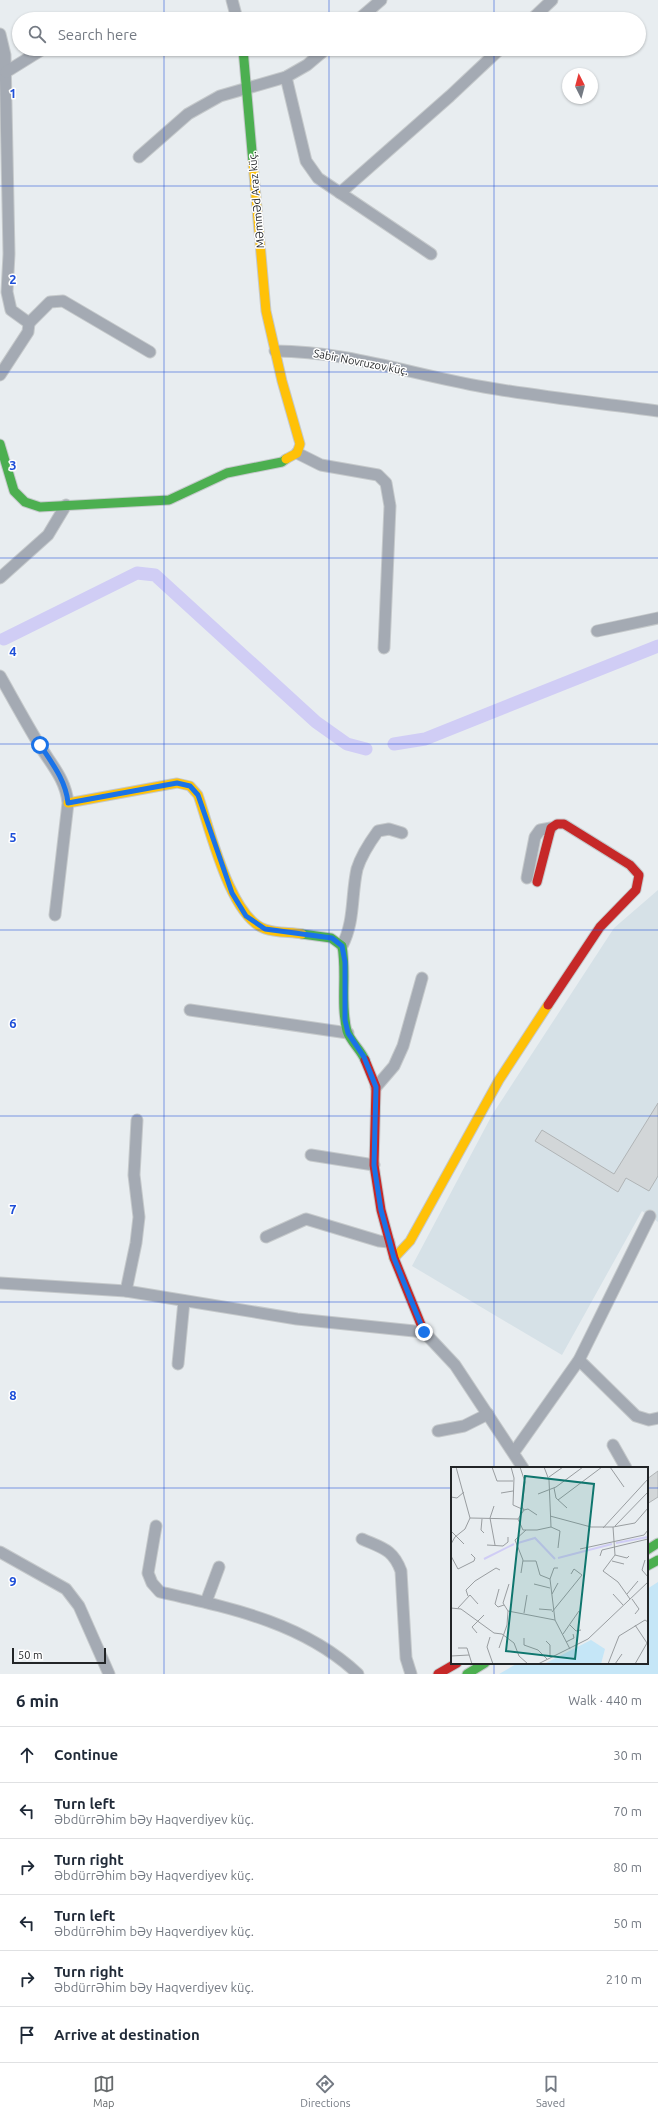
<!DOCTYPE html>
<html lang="en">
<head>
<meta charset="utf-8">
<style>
  body { margin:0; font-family:Ubuntu,sans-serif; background:#f2f2f3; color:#1f2937 }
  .compass { position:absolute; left:562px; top:68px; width:36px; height:36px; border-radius:50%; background:#fff; box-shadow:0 1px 3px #0004; rotate:354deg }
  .scale { position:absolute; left:12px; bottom:10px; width:94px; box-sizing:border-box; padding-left:4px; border:2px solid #222527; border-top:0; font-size:11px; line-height:14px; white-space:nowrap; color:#222527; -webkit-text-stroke:3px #fff; paint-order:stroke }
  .stop { position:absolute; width:12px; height:12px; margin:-9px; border:3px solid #1a73e8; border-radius:50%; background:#fff }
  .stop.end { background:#1a73e8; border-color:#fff; box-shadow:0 1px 4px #0008 }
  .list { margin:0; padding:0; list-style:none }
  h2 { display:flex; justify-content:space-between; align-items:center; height:52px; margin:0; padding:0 16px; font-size:17px }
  h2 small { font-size:13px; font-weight:400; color:#747a83 }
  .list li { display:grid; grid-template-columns:26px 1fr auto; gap:12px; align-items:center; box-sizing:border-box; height:56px; padding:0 16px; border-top:1px solid #e0e1e3 }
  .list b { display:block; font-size:15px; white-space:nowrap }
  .list p { margin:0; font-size:13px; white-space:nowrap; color:#747a83 }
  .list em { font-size:13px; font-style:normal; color:#747a83 }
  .icon { flex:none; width:22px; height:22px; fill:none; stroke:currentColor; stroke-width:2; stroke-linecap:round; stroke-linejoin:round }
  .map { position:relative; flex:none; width:658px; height:1674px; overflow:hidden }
  .search { position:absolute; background:#fff; box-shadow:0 1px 3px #0004; left:12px; right:12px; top:12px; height:44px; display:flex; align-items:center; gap:10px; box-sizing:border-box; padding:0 14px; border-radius:22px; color:#747a83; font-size:15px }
  .sheet { height:388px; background:#fff }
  nav { display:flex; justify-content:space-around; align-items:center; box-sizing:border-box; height:56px; border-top:1px solid #e0e1e3; background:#fff; font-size:11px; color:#747a83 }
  nav a { display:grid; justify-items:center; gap:2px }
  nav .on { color:#676b6d }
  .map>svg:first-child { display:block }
  .built { fill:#d6e1e7 }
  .green { fill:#c5e6f7 }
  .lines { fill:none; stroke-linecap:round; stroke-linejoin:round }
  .canal { stroke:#d0cdf5; stroke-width:13 }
  .building { fill:#d2d6d8; stroke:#b0b4b6 }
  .street-casing { stroke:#c5c9cb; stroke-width:13 }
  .fast-casing { stroke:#c5c9cb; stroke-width:11 }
  .slow-casing { stroke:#c5c9cb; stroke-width:11 }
  .jam-casing { stroke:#c5c9cb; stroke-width:11 }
  .street { stroke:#a4aab3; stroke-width:11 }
  .fast { stroke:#4caf50; stroke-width:9 }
  .slow { stroke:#ffc107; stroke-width:9 }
  .jam { stroke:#c62828; stroke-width:9 }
  .route { stroke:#1a73e8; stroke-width:5 }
  .grid { fill:none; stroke:#1d4ed8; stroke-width:1; stroke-opacity:0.55 }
  .labels { text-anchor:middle; stroke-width:3; stroke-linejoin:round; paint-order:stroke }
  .street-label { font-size:11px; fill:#222527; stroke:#fff }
  .inset-river { fill:none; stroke:#d0cdf5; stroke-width:2 }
  .inset-road { fill:none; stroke:#999da0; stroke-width:1 }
  .view { fill:#0f766e; fill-opacity:0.15; stroke:#0f766e; stroke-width:2 }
  .inset-edge { fill:none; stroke:#222527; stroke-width:2 }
  .grid-label { font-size:13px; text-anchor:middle; font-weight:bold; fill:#1d4ed8; stroke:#fff; stroke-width:3; stroke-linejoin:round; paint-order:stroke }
</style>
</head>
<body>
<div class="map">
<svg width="658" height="1674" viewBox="0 0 658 1674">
  <rect width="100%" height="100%" fill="#e8edf0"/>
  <path class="built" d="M 658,890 L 658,1222 L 642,1211 L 562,1355 L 412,1266 L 492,1115 L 614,928 Z"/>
  <path class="green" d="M 658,1582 L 658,1674 L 499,1674 L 518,1663 L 647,1663 L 647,1589 Z"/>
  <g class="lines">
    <g class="canal">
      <path d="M 4,639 L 137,573 L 155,575 L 316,722 L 347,744 L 366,749"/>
      <path d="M 394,744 L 425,739 L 658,646"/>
    </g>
  </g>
  <g class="building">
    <path d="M 658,1103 L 658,1176 L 649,1191 L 626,1178 L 618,1192 L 535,1141 L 542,1130 L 614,1174 Z"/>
    <path d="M 658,1471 L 658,1497 L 647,1504 L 647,1479 Z"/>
  </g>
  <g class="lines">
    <g class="street-casing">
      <g id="street">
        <path d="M 232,0 L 237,19"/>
        <path d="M 359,19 L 381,0"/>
        <path d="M 532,19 L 552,0"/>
        <path d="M 0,34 L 5,55 L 9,254 L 7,292 L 11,310 L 29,323 L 28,332 L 0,375"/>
        <path d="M 6,72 L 43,49"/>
        <path d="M 286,77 L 306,161 L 318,178 L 431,254"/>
        <path d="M 139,157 L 188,114 L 220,96 L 286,77 L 307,65 L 326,49"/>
        <path d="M 340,193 L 450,96 L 500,49"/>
        <path d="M 29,323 L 50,302 L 63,301 L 150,352"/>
        <path d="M 275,351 C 347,351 414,375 484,387 C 541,397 600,403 658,411"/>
        <path d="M 297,453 L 321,465 L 378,475 L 386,483 L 390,506 L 384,648"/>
        <path d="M 0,578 L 48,535 L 66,505"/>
        <path d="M 597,631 L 658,618"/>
        <path d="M 0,676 C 13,699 26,723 40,746 C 51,764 66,780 68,803 L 55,915"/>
        <path d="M 527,878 L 535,837 L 540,830 L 551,828"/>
        <path d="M 342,946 C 355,921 351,896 357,869 C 361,856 370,842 378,831 L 389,829 L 402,833"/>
        <path d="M 190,1010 L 348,1033"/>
        <path d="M 376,1087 L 394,1066 L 403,1046 L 422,978"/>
        <path d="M 311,1155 L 374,1165"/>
        <path d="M 266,1237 L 306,1219 L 379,1241 L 389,1242"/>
        <path d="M 0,1283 L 126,1291 L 297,1319 L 424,1332 L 455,1365 L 523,1468"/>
        <path d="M 126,1291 L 136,1243 L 139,1217 L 134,1175 L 137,1120"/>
        <path d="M 579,1360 L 636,1416 L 649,1420 L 658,1418"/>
        <path d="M 178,1364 L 184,1301"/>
        <path d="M 438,1431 L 464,1426 L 488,1414"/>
        <path d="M 613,1445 L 626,1468"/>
        <path d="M 514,1452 L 579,1360 L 650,1216"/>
        <path d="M 156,1526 L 148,1573 L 152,1583 L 160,1592 C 231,1608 304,1623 358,1674"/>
        <path d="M 362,1539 C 382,1548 393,1549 401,1571 L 406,1658 L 411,1674"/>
        <path d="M 0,1552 L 66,1589 L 79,1606 L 109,1674"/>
        <path d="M 206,1602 L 219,1567"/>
      </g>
    </g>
    <g class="fast-casing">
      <g id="fast">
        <path d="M 243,49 L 253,163"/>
        <path d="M 0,444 L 14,491 L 25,502 L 40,507 L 169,500 L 227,473 L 282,462 L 286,459"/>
        <path d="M 302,934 L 331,938 L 342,946 C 347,974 340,1003 347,1031 C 350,1041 361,1050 365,1060"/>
        <path d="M 647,1550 L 658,1543"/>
        <path d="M 647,1566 L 658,1560"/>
        <path d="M 467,1674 L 485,1663"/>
      </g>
    </g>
    <g class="slow-casing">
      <g id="slow">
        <path d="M 253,163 L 266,311 L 282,381 L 300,444 L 297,453 L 286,459"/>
        <path d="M 68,803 L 177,783 L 190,786 L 198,795 C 210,829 230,917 265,929 C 276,933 291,932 302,934"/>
        <path d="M 394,1258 L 410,1241 L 499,1080 L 548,1005"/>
      </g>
    </g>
    <g class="jam-casing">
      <g id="jam">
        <path d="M 537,882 L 551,828 L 557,824 L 564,824 L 630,865 L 639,875 L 636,890 L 600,927 L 548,1005"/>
        <path d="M 365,1060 L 376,1087 L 374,1165 L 381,1210 L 394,1258 L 424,1332"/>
        <path d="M 438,1674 L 457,1663"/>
      </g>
    </g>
    <use href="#street" class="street"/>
    <use href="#fast" class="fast"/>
    <use href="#slow" class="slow"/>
    <use href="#jam" class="jam"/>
  </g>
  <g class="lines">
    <path class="route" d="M 40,745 C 52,763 66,781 68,803 L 177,783 L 190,786 L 198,795 L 232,893 L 246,916 L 265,929 L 332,938 L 342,946 L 345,962 L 345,1020 L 348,1033 L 364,1057 L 376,1087 L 374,1165 L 381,1210 L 394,1258 L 424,1332"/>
  </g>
  <path class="grid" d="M 164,0 L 164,19M 329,0 L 329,19M 494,0 L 494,19M 164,49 L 164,1674M 329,49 L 329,1674M 494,49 L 494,1468M 0,186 L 658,186M 0,372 L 658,372M 0,558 L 658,558M 0,744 L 658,744M 0,930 L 658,930M 0,1116 L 658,1116M 0,1302 L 658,1302M 0,1488 L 452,1488M 647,1488 L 658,1488M 494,1663 L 494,1674"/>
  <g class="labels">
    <g class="street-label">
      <text transform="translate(256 200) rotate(-95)" y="4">Məmməd Araz küç.</text>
      <text transform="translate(361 362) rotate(11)" y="4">Sabir Novruzov küç.</text>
    </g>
  </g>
  <g transform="translate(451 1467)">
    <rect width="197" height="197" fill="#e8edf0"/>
    <path d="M 140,173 L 154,182 L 150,197 L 93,197 Z" fill="#c5e6f7"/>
    <path class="inset-river" d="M 67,76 L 84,71 L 104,92M 165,76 L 197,70M 107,91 L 161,77M 33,92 L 63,77"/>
    <path class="inset-road" d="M 41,0 L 46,14 L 62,14M 60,0 L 63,11 L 62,38 L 71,42M 159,0 L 173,20M 98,10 L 112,0M 103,21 L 105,31 L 116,41M 50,26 L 62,24M 87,27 L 105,20 L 132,0M 0,30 L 6,31 L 13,25M 107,33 L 151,0M 43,39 L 39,51 L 44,78M 73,43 L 77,42 L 86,48M 99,49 L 140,60 L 162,60 L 184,56 L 197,41M 19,51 L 67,52 L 72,63 L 86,63 L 100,60 L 98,13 L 93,0M 31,52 L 30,63 L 33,66M 67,52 L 73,43 L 71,40 L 74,15 L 69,0M 164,59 L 197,25M 100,60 L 109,64 L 107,81M 162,60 L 164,88 L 152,104 L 167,115 L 179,132M 152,61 L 197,12M 0,64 L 13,77M 0,77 L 4,70 L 14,62 L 19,51 L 5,0M 36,78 L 52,79 L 57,75 L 57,70M 129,82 L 193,68 L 197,63M 164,88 L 176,91 L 178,89M 0,89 L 7,102 L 23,94 L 24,91 L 20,87M 149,89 L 151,83 L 197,72M 194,93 L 191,103 L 197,110M 72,94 L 85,94 L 89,108 L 99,112 L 104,153M 161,94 L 173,97M 70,106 L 72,93 L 64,73 L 75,63M 99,112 L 103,101 L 107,101M 83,117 L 99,121M 48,122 L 44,137 L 47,140 L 53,138M 101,127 L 107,116M 162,127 L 172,138M 176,127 L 187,114M 17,129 L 15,123 L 24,114 L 45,101 L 49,103M 181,132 L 188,142 L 184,147M 0,141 L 10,142 L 43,166 L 51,167 L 63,176 L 68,189 L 77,197M 7,141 L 19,128 L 27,137M 88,142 L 101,143M 57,144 L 104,153 L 119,182M 57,144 L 52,136 L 58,117M 101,145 L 131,108 L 123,102 L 120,107M 73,146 L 76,128M 119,158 L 125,164 L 130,163M 26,166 L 21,160 L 33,148M 112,167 L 128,144M 39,170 L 36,180 L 42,197M 73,171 L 73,178 L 87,183 L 96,192M 95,174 L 99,178 L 99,190M 115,175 L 123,171 L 122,167M 7,181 L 16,181 L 21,197M 48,181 L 56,158 L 57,144M 0,189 L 18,188M 87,197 L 137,172 L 197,115M 157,197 L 168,169 L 194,153 L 197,155M 164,197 L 171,187M 184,197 L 196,176 L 184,158"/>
    <path class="view" d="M 74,9 L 143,17 L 124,192 L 55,184 Z"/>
    <rect width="197" height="197" class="inset-edge"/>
  </g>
  <g class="grid-label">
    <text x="13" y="98">1</text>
    <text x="13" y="284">2</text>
    <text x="13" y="470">3</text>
    <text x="13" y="656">4</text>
    <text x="13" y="842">5</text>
    <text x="13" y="1028">6</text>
    <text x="13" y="1214">7</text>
    <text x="13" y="1400">8</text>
    <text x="13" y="1586">9</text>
  </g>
</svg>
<svg class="compass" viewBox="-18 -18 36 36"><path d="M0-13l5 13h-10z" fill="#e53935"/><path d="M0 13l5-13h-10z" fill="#747a83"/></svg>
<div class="scale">50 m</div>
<div class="stop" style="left:40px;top:745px"></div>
<div class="stop end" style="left:424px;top:1332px"></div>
<div class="search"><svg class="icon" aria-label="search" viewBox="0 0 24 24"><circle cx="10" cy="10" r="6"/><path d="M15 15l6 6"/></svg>Search here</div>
</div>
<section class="sheet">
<h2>6 min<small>Walk · 440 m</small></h2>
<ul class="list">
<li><svg class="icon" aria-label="ahead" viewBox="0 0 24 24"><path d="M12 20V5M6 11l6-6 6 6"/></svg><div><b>Continue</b></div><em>30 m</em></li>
<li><svg class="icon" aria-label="left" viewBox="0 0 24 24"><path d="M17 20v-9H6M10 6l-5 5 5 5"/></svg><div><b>Turn left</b><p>Əbdürrəhim bəy Haqverdiyev küç.</p></div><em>70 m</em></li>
<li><svg class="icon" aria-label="right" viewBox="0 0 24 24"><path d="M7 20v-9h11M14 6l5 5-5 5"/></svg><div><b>Turn right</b><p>Əbdürrəhim bəy Haqverdiyev küç.</p></div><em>80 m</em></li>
<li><svg class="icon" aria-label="left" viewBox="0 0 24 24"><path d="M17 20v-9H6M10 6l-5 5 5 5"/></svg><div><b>Turn left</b><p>Əbdürrəhim bəy Haqverdiyev küç.</p></div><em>50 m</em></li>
<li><svg class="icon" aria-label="right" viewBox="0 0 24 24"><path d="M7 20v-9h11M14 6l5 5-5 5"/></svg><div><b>Turn right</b><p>Əbdürrəhim bəy Haqverdiyev küç.</p></div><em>210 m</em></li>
<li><svg class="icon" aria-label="arrive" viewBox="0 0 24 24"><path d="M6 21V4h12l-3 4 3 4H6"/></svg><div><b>Arrive at destination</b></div></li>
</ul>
</section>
<nav>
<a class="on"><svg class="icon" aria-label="map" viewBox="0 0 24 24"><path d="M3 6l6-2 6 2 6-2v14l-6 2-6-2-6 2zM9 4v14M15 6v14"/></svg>Map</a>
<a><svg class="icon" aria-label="directions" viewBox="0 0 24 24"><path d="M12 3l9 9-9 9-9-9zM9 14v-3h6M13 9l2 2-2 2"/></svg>Directions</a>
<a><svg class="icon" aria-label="saved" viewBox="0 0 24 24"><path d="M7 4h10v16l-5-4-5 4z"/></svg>Saved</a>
</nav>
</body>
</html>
